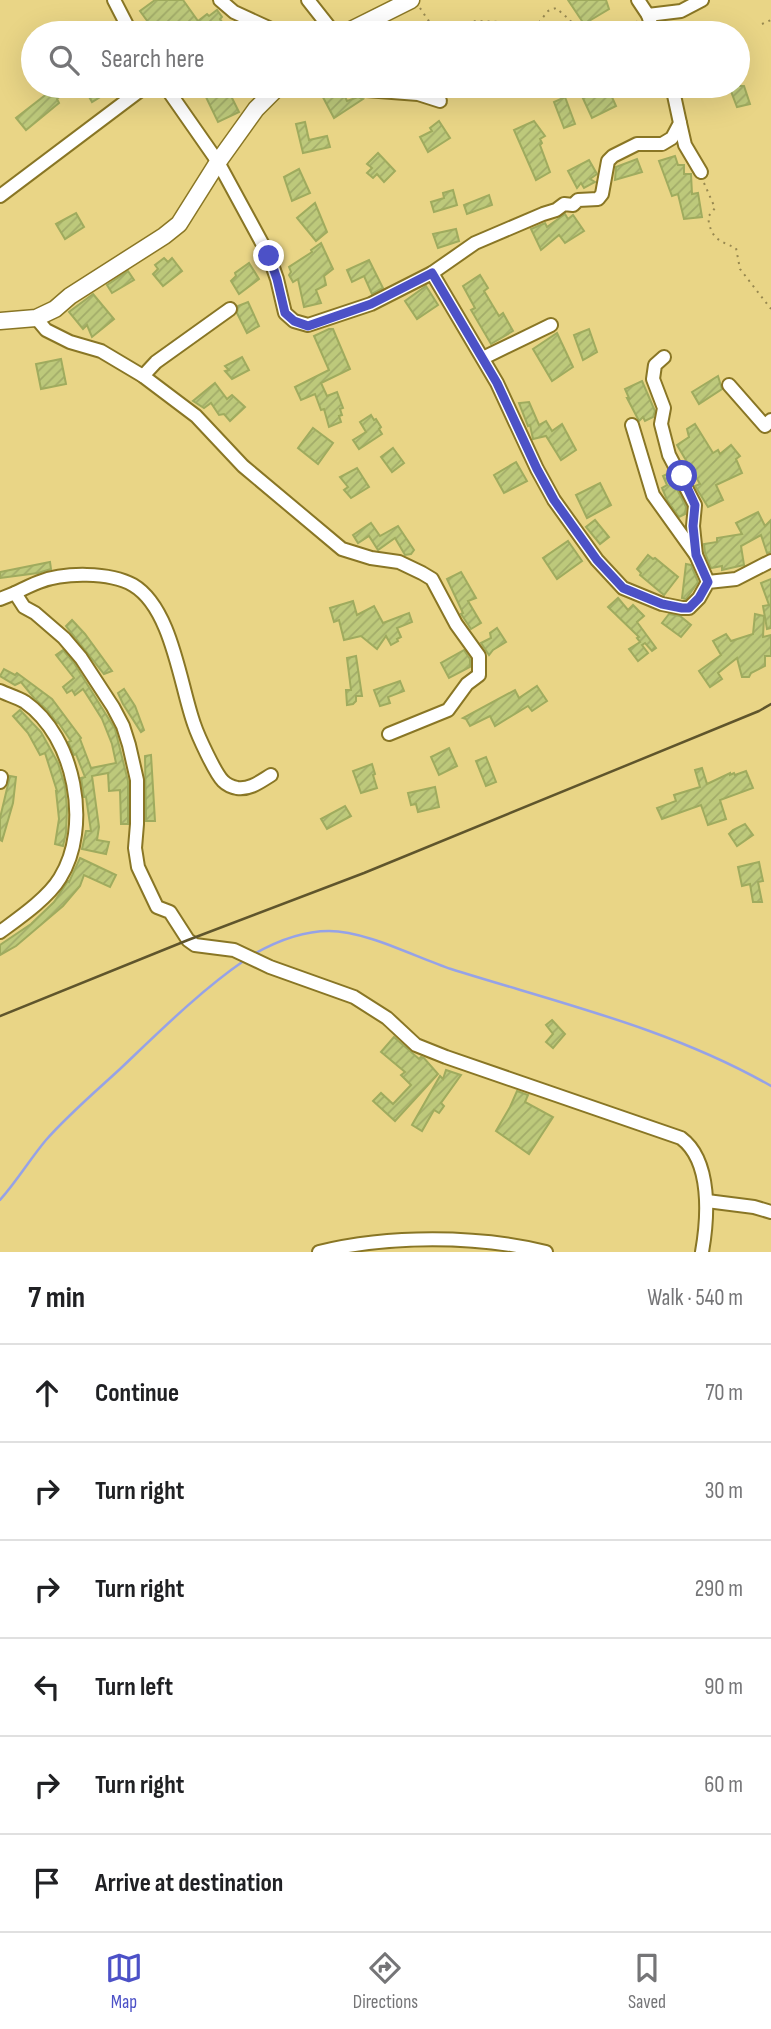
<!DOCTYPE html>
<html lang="en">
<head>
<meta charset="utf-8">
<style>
  body { margin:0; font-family:"Sofia Sans Condensed",sans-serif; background:#f2f2f2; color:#202124 }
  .stop { position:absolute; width:21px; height:21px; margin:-16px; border:5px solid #4c51c7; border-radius:50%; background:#fff }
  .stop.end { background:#4c51c7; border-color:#fff; box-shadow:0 2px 7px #0008 }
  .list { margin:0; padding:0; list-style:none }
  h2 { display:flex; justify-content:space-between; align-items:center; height:91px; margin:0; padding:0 28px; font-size:30px }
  h2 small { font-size:23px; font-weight:400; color:#757577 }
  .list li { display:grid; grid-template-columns:46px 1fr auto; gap:21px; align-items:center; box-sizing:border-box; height:98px; padding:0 28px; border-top:2px solid #e0e0e0 }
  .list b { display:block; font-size:26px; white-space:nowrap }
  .list em { font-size:23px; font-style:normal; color:#757577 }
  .icon { flex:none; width:38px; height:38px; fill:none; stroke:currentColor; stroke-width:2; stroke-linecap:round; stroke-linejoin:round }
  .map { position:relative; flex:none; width:771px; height:1252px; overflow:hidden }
  .search { position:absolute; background:#fff; box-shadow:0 7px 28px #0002; left:21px; right:21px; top:21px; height:77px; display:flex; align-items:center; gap:18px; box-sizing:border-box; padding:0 24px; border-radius:38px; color:#757577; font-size:26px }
  .sheet { height:679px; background:#fff }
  nav { display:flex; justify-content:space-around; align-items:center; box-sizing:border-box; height:98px; border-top:2px solid #e0e0e0; background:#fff; font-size:19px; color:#757577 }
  nav a { display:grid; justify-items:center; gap:4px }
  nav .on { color:#4c51c7 }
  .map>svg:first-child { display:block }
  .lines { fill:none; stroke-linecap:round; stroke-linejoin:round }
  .stream { stroke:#96a2e7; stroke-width:2.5 }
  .building { fill:url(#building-hatch); stroke:#9fab5e; stroke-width:2 }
  .street-casing { stroke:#897625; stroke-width:16 }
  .secondary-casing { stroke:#897625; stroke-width:19 }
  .path { stroke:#978850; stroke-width:2; stroke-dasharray:2 5; stroke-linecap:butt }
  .street { stroke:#fff; stroke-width:12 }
  .secondary { stroke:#fff; stroke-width:16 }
  .rail { stroke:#5f552c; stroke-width:2.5 }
  .route { stroke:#4c51c7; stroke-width:9 }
</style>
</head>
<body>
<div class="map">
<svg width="771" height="1252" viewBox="0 0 771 1252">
  <defs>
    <pattern id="building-hatch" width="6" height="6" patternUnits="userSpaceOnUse" patternTransform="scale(1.75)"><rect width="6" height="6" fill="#bdc97b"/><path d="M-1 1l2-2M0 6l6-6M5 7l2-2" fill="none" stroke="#a2ac69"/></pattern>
  </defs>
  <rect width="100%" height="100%" fill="#e9d586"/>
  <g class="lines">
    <g class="stream">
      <path d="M 254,954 C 277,941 302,931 329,931 C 366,931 415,957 451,969 C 559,1003 672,1029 771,1086"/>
      <path d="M 0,1200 C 17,1181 30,1159 46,1140 C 68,1115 95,1092 120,1069 C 160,1031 200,991 245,960"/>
    </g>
  </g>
  <g class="building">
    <path d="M 155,0 L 183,0 L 198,21 L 207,14 L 209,16 L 217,10 L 222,17 L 220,19 L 225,26 L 216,33 L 162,33 L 155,23 L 151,26 L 140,11 Z"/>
    <path d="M 568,0 L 606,0 L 609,9 L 584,24 Z"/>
    <path d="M 57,86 L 73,86 L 57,99 L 59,103 L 26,130 L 16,118 Z"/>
    <path d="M 83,86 L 118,86 L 92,102 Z"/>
    <path d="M 218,86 L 226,86 L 239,112 L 218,122 L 204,93 Z"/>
    <path d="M 317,86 L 340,86 L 347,101 L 358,97 L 363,99 L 334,118 Z"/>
    <path d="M 593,86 L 607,86 L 616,106 L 592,118 L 580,92 Z"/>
    <path d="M 729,86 L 744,86 L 750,104 L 737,107 Z"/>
    <path d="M 565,97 L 575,124 L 564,128 L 554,102 Z"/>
    <path d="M 439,121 L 450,138 L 428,152 L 420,137 L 432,131 L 430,128 Z"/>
    <path d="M 534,121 L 545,136 L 540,139 L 542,143 L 540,145 L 550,172 L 536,180 L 514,130 Z"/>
    <path d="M 305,122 L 309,140 L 327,136 L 330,147 L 303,153 L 296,124 Z"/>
    <path d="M 378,153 L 395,171 L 384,182 L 377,174 L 373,178 L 367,173 L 372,168 L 367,164 Z"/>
    <path d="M 675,156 L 678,165 L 684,165 L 684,174 L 691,174 L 692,194 L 698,193 L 702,217 L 684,219 L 678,194 L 672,196 L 659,161 Z"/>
    <path d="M 637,159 L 642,172 L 615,180 L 616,167 Z"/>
    <path d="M 589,160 L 597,174 L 590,179 L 595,182 L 584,188 L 581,183 L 577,188 L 568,171 Z"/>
    <path d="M 299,169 L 310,193 L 292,201 L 284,177 Z"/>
    <path d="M 453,190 L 457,205 L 434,212 L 431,202 L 444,198 L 443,193 Z"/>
    <path d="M 489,195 L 492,205 L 467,214 L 464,205 Z"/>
    <path d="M 315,203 L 327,232 L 316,241 L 297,218 Z"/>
    <path d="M 76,213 L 84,227 L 65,239 L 56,224 Z"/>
    <path d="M 565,214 L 568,219 L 573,215 L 584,231 L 565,243 L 559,235 L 541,250 L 531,229 L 545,223 L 547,227 Z"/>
    <path d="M 456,229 L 459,241 L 438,248 L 433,234 Z"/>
    <path d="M 321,243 L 333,269 L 324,276 L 326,285 L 316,290 L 321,303 L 304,307 L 298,279 L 293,282 L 289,275 L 291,272 L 289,267 L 312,252 L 311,250 Z"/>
    <path d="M 164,258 L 168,262 L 172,258 L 182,271 L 163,286 L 153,274 L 158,269 L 155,265 Z"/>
    <path d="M 369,260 L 383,288 L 372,294 L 364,276 L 352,282 L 347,270 Z"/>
    <path d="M 249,263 L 259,279 L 239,294 L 231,281 L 236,276 L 235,273 Z"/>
    <path d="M 128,271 L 134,280 L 112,293 L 107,285 Z"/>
    <path d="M 480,275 L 488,288 L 484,291 L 499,316 L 503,313 L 513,331 L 491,344 L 471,310 L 475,308 L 463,286 Z"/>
    <path d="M 426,286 L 438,305 L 417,319 L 405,301 Z"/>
    <path d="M 93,294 L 114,319 L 92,337 L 87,325 L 83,329 L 69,312 Z"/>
    <path d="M 248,302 L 259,326 L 247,333 L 237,313 L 238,306 Z"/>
    <path d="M 329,329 L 333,329 L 350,369 L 321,383 L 327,396 L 337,392 L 343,408 L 340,409 L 342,415 L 339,416 L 341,422 L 329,427 L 324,409 L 321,410 L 315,394 L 301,400 L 295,387 L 329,370 L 314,336 Z"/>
    <path d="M 589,329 L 597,352 L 583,360 L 574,335 Z"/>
    <path d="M 557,333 L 573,367 L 552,381 L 533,349 Z"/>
    <path d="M 242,357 L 249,370 L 232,379 L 225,371 L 229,370 L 225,366 Z"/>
    <path d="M 61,359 L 66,384 L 41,389 L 36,364 Z"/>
    <path d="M 718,376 L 722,389 L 699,404 L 692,392 Z"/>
    <path d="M 642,381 L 655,411 L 653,417 L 645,421 L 643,417 L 639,421 L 638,419 L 627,398 L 629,398 L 625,389 Z"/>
    <path d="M 215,383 L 227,399 L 232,395 L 245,407 L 230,421 L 224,414 L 219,415 L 211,403 L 204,408 L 193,401 Z"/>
    <path d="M 529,402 L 539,425 L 546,421 L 552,431 L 562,424 L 576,450 L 561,460 L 546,436 L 533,439 L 530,425 L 528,426 L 519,403 Z"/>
    <path d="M 371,415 L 374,420 L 376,419 L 381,427 L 379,429 L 382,434 L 359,449 L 353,440 L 366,432 L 360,422 Z"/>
    <path d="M 695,424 L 713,453 L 718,450 L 720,454 L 731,445 L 740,456 L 736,459 L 742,473 L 716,485 L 723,500 L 708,507 L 695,486 L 700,484 L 677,445 L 689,437 L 687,429 Z"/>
    <path d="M 313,428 L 333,443 L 318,464 L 298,448 Z"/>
    <path d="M 393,448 L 404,463 L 392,472 L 381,457 Z"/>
    <path d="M 516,462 L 527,481 L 504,493 L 494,475 Z"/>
    <path d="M 357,468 L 369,487 L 351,498 L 344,490 L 348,487 L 340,477 Z"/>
    <path d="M 669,473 L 686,507 L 685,514 L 679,517 L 667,500 L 662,488 L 667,485 L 663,476 Z"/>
    <path d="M 600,483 L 611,505 L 587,518 L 576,495 Z"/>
    <path d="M 758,512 L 765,526 L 771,520 L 771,552 L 767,553 L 761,535 L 741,546 L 744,565 L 722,570 L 722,566 L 711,568 L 705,553 L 704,544 L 717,542 L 717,538 L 742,534 L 736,523 Z"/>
    <path d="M 595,520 L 609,537 L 600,544 L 586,527 Z"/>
    <path d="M 371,523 L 380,536 L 398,526 L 414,550 L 411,554 L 405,555 L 395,538 L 378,550 L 369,536 L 358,543 L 353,535 Z"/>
    <path d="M 568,541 L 582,561 L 557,579 L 543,558 Z"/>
    <path d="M 648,555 L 653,559 L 655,558 L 678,577 L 664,595 L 640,575 L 641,573 L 637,569 Z"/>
    <path d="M 50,562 L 51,569 L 38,573 L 0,578 L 0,572 Z"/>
    <path d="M 686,564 L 691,565 L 698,582 L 686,599 L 682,598 Z"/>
    <path d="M 461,572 L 476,598 L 468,601 L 481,623 L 471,629 L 461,614 L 463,613 L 447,579 Z"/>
    <path d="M 771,579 L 771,628 L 767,629 L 763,606 L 769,605 L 761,583 Z"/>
    <path d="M 618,598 L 628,610 L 633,605 L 644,616 L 637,622 L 656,648 L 652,651 L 645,643 L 642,645 L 648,653 L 638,661 L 629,649 L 640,642 L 637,638 L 639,637 L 608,607 Z"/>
    <path d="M 353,601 L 357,615 L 374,606 L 383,623 L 409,613 L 412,622 L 397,628 L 401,637 L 397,639 L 398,641 L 391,645 L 386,636 L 377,649 L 361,636 L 344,640 L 339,620 L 334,622 L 330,608 Z"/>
    <path d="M 669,614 L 680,616 L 691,625 L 681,637 L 662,623 Z"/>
    <path d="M 755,614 L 764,616 L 763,637 L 771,635 L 771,656 L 765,656 L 765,666 L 751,673 L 749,677 L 742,677 L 737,658 L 718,673 L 722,679 L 710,687 L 699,671 L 721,655 L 713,641 L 726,634 L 731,641 L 753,634 Z"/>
    <path d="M 72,620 L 85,634 L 112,671 L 104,674 L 66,626 Z"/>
    <path d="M 497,628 L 506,642 L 493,650 L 489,655 L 481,643 L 491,638 L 490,633 Z"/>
    <path d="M 63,650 L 74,663 L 115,729 L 128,781 L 128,824 L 121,824 L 120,790 L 109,791 L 108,773 L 92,776 L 99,827 L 97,840 L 109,842 L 106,854 L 82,849 L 86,831 L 91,831 L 86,797 L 84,797 L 81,778 L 85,777 L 76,754 L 74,755 L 68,742 L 71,741 L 58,722 L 57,723 L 48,711 L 34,698 L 21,682 L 15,685 L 0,676 L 4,669 L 15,675 L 17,673 L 52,699 L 81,738 L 80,739 L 91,768 L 116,763 L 112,744 L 102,719 L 92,703 L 83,689 L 75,695 L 72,690 L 67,693 L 63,687 L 74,678 L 56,655 Z"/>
    <path d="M 464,650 L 470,659 L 470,667 L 449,678 L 441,663 Z"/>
    <path d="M 356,656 L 362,696 L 356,696 L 356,701 L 353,704 L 347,705 L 346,690 L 351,690 L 347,658 Z"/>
    <path d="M 400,681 L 404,691 L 388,697 L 390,703 L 380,706 L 374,690 Z"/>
    <path d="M 537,686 L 547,701 L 532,711 L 528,706 L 495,726 L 490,716 L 470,726 L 466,719 L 463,718 L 515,690 L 519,698 Z"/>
    <path d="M 124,689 L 135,706 L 144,730 L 141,732 L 123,704 L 118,693 Z"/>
    <path d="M 20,710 L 41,732 L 58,763 L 65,786 L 67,809 L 66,833 L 63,846 L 55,844 L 59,819 L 56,791 L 57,791 L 45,753 L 40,755 L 28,733 L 13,716 Z"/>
    <path d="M 449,748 L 457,766 L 439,775 L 431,757 Z"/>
    <path d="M 151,755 L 155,821 L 146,821 L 145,756 Z"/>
    <path d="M 486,757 L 496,782 L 486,786 L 476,761 Z"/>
    <path d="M 372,764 L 375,774 L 373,775 L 377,788 L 361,793 L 353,771 Z"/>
    <path d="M 702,768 L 707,784 L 730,773 L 730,775 L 734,773 L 735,775 L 746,771 L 753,788 L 720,800 L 726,819 L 708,825 L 701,805 L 662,819 L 657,808 L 676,801 L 674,795 L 700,787 L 695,770 Z"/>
    <path d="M 10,776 L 16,777 L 13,803 L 2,841 L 0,840 L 0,818 Z"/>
    <path d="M 435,787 L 439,807 L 418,812 L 416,804 L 411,805 L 408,793 Z"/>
    <path d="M 345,806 L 351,816 L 327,829 L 321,819 Z"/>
    <path d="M 745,824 L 753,835 L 737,846 L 729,834 L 733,830 Z"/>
    <path d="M 80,858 L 116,875 L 110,887 L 84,875 L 80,886 L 63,906 L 16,946 L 0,955 L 0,945 L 31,924 L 54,902 L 68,881 L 69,882 Z"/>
    <path d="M 759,862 L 763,881 L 758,882 L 762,902 L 753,902 L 750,884 L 742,886 L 738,867 Z"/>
    <path d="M 552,1020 L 565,1034 L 553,1048 L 546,1042 L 553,1034 L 546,1025 Z"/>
    <path d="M 394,1037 L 419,1059 L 421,1057 L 424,1058 L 438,1074 L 395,1121 L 373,1101 L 381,1093 L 393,1104 L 411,1085 L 401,1075 L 405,1072 L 381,1052 Z"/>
    <path d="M 446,1070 L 461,1075 L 441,1103 L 444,1106 L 439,1113 L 434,1110 L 422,1131 L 412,1125 L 440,1076 L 443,1079 Z"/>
    <path d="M 517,1091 L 528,1095 L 525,1102 L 553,1117 L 529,1154 L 496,1131 L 510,1107 Z"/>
  </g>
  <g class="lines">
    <g class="street-casing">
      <g id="street">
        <path d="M 114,0 L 131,33"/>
        <path d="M 220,0 L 234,12 L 271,29 L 300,33"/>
        <path d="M 308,0 L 334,33"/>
        <path d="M 638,0 L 648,15 L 654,33"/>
        <path d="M 648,15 L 681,11 L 702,0"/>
        <path d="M 165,86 L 218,162 L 269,256 L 277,279 L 285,313 L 294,321 L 308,325 L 371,304 L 432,273 L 497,383 L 537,469 L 554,500 L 597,560 L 623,588 L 662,604 L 682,608 L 689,608 L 699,598 L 708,582 L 736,579 L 771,561"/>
        <path d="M 353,86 L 366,90 L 418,94 L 440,101"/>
        <path d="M 680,123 L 685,145 L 701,172"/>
        <path d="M 0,196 L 146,86"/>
        <path d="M 432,273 L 475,243 L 543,214 L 556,210 L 564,204 L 573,205 L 578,200 L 598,199 L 602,194 L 608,161 L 613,156 L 637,144 L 662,144 L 672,138 L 680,123 L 672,86"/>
        <path d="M 36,318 L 46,330 L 70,342 L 101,351 L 143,376 L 196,416 L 243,466 L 342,549 L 371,558 L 399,562 L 422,573 L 432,579 L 456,624 L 479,656 L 479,675 L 467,684 L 448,710 L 389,734"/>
        <path d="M 664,357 L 655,365 L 653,379 L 664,408 L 661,424 L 669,455 L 695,505 L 693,526 L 696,555"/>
        <path d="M 483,358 L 551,325"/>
        <path d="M 143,376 L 156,362 L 230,309"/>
        <path d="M 729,385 L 765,426 L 771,420"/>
        <path d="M 632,425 L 653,495 L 696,555 L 708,582"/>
        <path d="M 15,593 C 23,589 31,585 39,582 C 64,572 110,572 133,585 C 172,608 180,685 194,724 C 198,736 215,773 223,781 C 226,784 232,787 237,788 C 250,790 261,781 271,775"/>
        <path d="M 0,599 L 15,593 L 24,607 L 35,613 L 64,638 L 81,658 L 113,707 L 123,726 L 129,745 L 137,780 L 137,824 L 135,848 L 138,867 L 157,907 L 170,912 L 188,940 L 195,945 L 234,950 L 270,967 L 354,997 L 387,1018 L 416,1045 L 446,1057 L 681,1138 C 712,1161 708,1218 702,1252"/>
        <path d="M 0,691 C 8,695 17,697 25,702 C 75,737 92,827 60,878 C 48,898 19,918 0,932"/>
        <path d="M 0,782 L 1,777"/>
        <path d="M 707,1201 L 754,1207 L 771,1212"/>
        <path d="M 319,1252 C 388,1235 477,1235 546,1252"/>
      </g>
    </g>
    <g class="secondary-casing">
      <g id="secondary">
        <path d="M 345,33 L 411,0"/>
        <path d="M 0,321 L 36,318 L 55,309 L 70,296 L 164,236 L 179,224 L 218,162 L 256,109 L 279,86"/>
      </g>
    </g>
    <g class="path">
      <path d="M 420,8 L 428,20 L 443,33"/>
      <path d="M 762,24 L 771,20"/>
      <path d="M 456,33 L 475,21 L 502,22 L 533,30 L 548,11 L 556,8 L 570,20 L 578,33"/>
      <path d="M 628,33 L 631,25 L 638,21"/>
      <path d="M 704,183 L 715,208 L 708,217 C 711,238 717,240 736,248 L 740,269 L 771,309"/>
    </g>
    <use href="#street" class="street"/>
    <use href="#secondary" class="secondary"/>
    <path class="rail" d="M 0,1016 L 188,940 L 364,873 L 759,711 L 771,704"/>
  </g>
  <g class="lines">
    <path class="route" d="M 269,256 L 277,279 L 285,313 L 294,321 L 308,326 L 371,304 L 432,273 L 497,383 L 537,469 L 554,500 L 597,560 L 623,588 L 662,604 L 682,608 L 689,608 L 699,598 L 708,582 L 696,555 L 693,526 L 695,505 L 682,476"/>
  </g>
</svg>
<div class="stop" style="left:682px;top:476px"></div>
<div class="stop end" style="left:269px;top:256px"></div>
<div class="search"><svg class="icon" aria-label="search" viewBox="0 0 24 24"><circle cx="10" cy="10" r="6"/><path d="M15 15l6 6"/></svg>Search here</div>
</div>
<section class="sheet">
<h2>7 min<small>Walk · 540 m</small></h2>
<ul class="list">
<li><svg class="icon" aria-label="ahead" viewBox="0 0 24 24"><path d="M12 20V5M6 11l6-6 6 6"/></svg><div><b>Continue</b></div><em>70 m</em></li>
<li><svg class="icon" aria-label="right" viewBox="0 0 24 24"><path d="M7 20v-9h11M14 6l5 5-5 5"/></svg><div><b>Turn right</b></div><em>30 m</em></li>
<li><svg class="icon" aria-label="right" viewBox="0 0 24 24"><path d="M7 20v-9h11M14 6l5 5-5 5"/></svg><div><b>Turn right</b></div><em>290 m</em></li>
<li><svg class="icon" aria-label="left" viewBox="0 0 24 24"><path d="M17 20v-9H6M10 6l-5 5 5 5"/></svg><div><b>Turn left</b></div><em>90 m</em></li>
<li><svg class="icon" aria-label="right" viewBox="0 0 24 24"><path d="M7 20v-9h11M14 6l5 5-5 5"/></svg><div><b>Turn right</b></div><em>60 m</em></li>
<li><svg class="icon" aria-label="arrive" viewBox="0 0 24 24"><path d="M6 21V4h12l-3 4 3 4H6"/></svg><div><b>Arrive at destination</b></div></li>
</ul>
</section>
<nav>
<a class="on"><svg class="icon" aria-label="map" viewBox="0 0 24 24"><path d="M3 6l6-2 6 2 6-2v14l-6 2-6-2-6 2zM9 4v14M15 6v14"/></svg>Map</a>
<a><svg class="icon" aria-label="directions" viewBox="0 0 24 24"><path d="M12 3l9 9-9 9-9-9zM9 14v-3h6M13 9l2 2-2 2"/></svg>Directions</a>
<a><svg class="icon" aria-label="saved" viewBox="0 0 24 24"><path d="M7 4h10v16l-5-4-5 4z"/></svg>Saved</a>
</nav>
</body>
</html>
